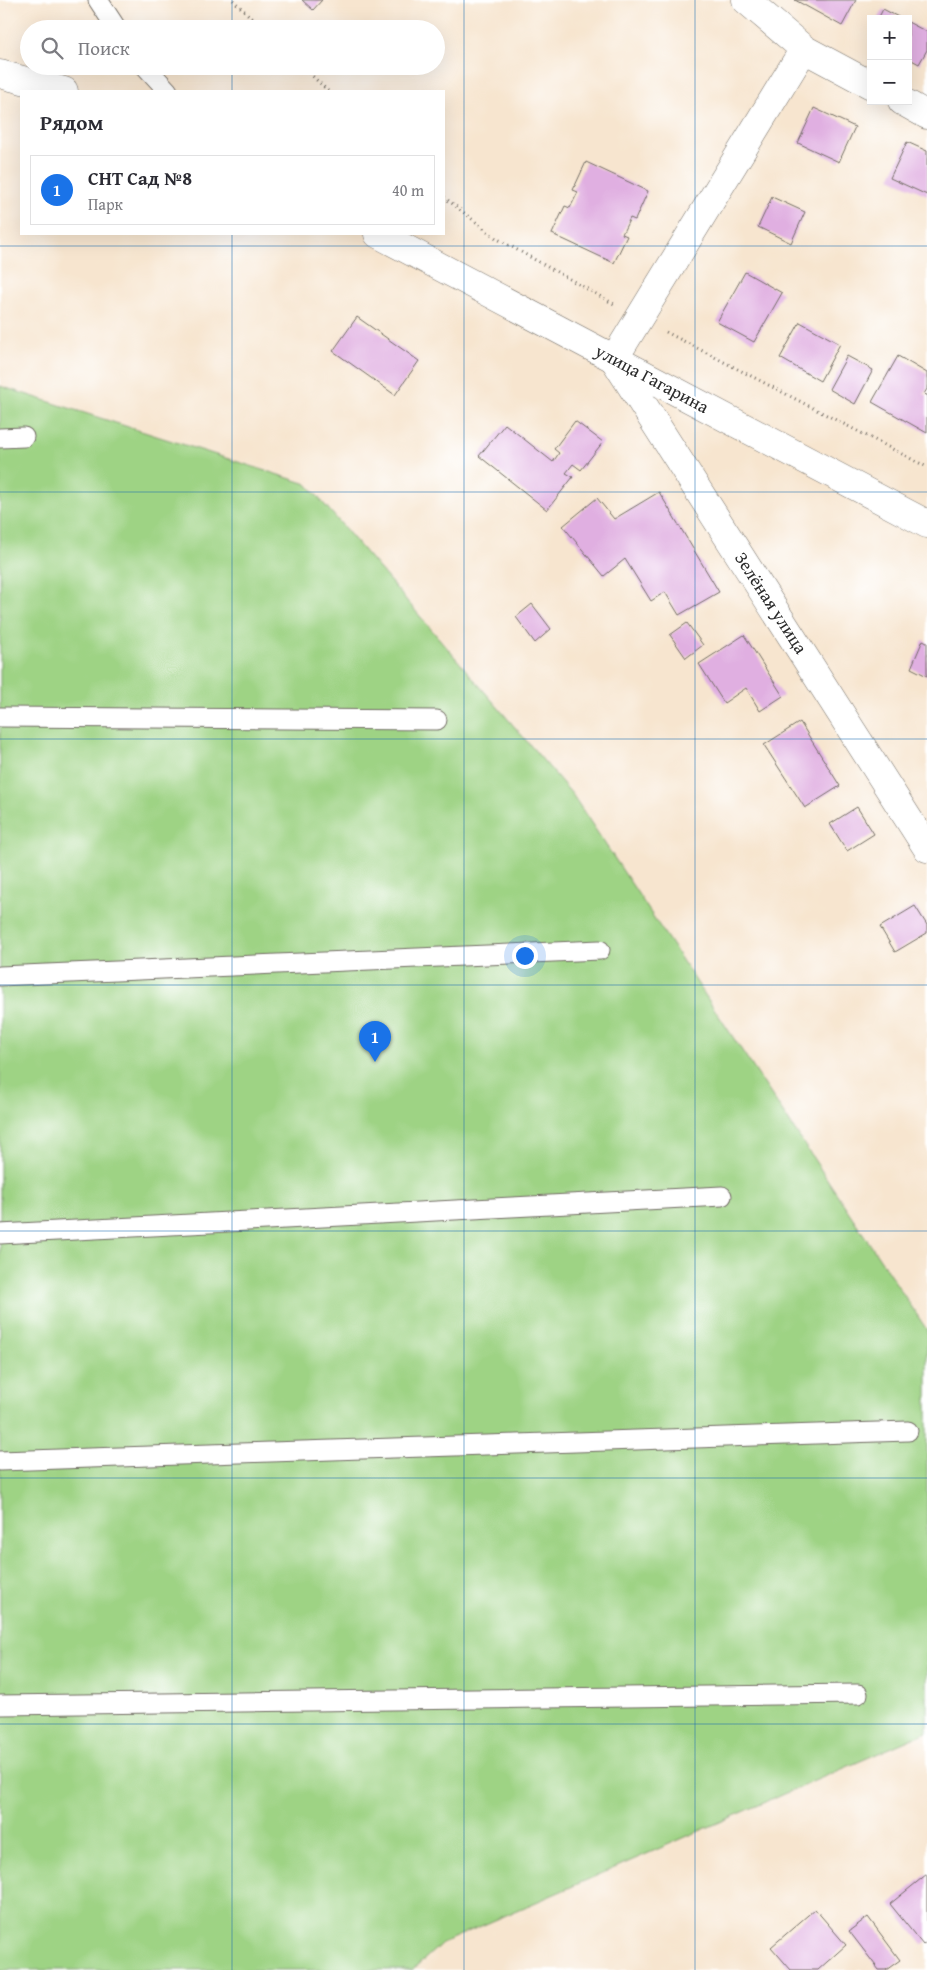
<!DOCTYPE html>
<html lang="ru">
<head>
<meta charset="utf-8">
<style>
  body { margin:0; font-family:"Gentium Book Plus",serif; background:#f7f7f7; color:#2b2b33 }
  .controls { position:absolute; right:15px; top:15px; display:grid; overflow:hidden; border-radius:0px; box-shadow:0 5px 20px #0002 }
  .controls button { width:45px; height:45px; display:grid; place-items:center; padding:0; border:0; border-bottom:1px solid #e1e1e2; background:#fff; color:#2b2b33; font:25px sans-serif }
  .you { position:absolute; left:524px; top:955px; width:18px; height:18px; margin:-12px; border:4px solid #fff; border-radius:50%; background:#1a73e8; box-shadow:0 0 0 8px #1a73e833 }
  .badge { display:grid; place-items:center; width:32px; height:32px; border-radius:50%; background:#1a73e8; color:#fff; font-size:16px; font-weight:700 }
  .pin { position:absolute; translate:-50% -41px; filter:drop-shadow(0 1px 2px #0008) }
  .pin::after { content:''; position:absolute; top:26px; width:18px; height:15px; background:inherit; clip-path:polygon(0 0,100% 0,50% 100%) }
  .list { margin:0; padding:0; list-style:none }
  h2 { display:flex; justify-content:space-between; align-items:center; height:65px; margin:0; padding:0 20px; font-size:21px }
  h2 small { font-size:16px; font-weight:400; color:#7c7c81 }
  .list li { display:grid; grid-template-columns:32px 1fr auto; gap:15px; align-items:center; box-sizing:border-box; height:70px; margin:0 10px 10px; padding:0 10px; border:1px solid #e1e1e2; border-radius:0px }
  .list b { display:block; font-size:19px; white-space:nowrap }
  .list p { margin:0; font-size:16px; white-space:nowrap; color:#7c7c81 }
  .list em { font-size:16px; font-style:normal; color:#7c7c81 }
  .icon { flex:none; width:28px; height:28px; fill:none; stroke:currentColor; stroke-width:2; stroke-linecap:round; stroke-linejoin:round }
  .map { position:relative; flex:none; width:927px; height:1970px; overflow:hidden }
  .search { position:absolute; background:#fff; box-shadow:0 5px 20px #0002; left:20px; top:20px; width:425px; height:55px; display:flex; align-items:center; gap:12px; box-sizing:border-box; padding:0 18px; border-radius:28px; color:#7c7c81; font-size:19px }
  .panel { position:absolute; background:#fff; box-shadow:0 5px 20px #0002; left:20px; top:90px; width:425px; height:145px; border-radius:0px }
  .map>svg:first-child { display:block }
  .green { fill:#9ed384; stroke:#647f58 }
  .building { fill:#e0afe1 }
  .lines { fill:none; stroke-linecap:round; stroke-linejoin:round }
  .service-casing { stroke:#726c64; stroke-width:21 }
  .minor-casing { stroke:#726c64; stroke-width:29 }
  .secondary-casing { stroke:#726c64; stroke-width:29 }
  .path { stroke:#726c64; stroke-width:3; stroke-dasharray:1 4; stroke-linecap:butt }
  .service { stroke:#fff; stroke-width:19 }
  .minor { stroke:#fff; stroke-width:28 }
  .secondary { stroke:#fff; stroke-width:28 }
  .grid { fill:none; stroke:#1f6fb2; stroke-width:1; stroke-opacity:0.55 }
  .labels { text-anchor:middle; stroke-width:5; stroke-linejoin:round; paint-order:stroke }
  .street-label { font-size:18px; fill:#2b2b2b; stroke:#fff }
</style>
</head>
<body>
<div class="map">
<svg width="927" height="1970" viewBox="0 0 927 1970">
  <rect width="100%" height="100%" fill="#fff"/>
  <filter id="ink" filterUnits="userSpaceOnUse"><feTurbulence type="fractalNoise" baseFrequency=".02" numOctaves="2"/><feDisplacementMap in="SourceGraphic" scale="10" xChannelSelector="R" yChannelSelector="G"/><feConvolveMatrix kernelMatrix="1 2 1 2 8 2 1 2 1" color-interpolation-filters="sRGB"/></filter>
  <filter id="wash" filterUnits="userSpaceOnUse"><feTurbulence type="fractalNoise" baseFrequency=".0096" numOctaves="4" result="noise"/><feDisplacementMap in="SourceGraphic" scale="20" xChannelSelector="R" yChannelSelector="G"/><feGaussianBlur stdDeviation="1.12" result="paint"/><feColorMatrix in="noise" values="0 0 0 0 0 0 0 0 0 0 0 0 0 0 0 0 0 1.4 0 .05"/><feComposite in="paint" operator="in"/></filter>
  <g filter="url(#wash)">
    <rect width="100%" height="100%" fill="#f7e5cf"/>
    <path class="green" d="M 0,386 L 307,484 L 572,794 L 927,1330 L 927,1732 L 442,1943 L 413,1970 L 0,1970 Z"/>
    <g id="blocks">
      <g class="building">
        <path d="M 302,0 L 322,0 L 313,10 Z"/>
        <path d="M 795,0 L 856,0 L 842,26 Z"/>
        <path d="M 883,9 L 902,19 L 878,19 Z"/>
        <path d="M 908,22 L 927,32 L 927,50 L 919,64 L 908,58 Z"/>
        <path d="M 814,108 L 855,127 L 839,162 L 798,143 Z"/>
        <path d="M 907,142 L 927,151 L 927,195 L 890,178 Z"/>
        <path d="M 586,162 L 648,191 L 635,220 L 630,218 L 622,234 L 627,236 L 614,263 L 552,234 L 565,206 L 570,208 L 578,192 L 573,190 Z"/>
        <path d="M 772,197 L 805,212 L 791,243 L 758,227 Z"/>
        <path d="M 745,272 L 782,293 L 754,342 L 717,322 Z"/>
        <path d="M 357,317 L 419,361 L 395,395 L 333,351 Z"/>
        <path d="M 800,322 L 840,344 L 820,381 L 780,358 Z"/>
        <path d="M 847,356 L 873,370 L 855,404 L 829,389 Z"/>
        <path d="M 898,356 L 927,373 L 927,389 L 924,394 L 927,395 L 927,433 L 872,402 Z"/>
        <path d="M 575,421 L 603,442 L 581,470 L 573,464 L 566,473 L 573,477 L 547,510 L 479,456 L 505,424 L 553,462 L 559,453 L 554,449 Z"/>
        <path d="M 659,492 L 719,592 L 679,615 L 665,592 L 651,601 L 625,559 L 604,576 L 563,526 L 597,498 L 614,519 Z"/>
        <path d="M 532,604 L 551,629 L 535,643 L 516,617 Z"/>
        <path d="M 687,623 L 703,645 L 686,658 L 670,635 Z"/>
        <path d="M 744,635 L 783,696 L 760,711 L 746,688 L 724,703 L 699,664 Z"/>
        <path d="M 923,640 L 927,642 L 927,676 L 911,668 Z"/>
        <path d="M 800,722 L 840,786 L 805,808 L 764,745 Z"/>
        <path d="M 857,807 L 874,834 L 847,851 L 830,824 Z"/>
        <path d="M 915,906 L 927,925 L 927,933 L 895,952 L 880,927 Z"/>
        <path d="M 927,1874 L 927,1942 L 923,1945 L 890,1904 Z"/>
        <path d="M 815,1909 L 846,1945 L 818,1970 L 791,1970 L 771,1947 Z"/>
        <path d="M 868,1917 L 900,1960 L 886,1970 L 879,1970 L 849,1931 Z"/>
      </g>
    </g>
  </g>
  <g filter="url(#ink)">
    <use href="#blocks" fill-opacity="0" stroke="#726c64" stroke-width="1"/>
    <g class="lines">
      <g class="service-casing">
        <g id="service">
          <path d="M 98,0 L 117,29"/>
          <path d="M 145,66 L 168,91"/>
          <path d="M 0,438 L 24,437"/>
          <path d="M 0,717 L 437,720"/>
          <path d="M 0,976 L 600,950"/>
          <path d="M 0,1234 L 722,1196"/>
          <path d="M 0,1461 L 908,1431"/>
          <path d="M 0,1705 L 858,1694"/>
        </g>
      </g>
      <g class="minor-casing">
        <g id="minor">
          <path d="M 746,0 L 804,49 L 614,359 L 927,848"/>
          <path d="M 804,49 L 871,85"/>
          <path d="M 902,101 L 927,115"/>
        </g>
      </g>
      <g class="secondary-casing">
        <g id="secondary">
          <path d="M 0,74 L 64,91"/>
          <path d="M 378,234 L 927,524"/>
        </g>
      </g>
      <g class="path">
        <path d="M 233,0 L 263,29"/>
        <path d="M 302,66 L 328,91"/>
        <path d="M 444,197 L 496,238 L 614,304"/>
        <path d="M 666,332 L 927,467"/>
      </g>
      <use href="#service" class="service"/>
      <use href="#minor" class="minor"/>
      <use href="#secondary" class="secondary"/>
    </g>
  </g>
  <path class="grid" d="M 232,0 L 232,29M 464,0 L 464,1970M 695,0 L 695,1970M 232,66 L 232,91M 232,234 L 232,1970M 0,246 L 927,246M 0,492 L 927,492M 0,739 L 927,739M 0,985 L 927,985M 0,1231 L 927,1231M 0,1478 L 927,1478M 0,1724 L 927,1724"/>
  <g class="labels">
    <g class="street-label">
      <text transform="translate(652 379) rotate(28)" y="6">улица Гагарина</text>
      <text transform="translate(771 603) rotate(57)" y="6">Зелёная улица</text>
    </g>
  </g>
</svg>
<div class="controls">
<button>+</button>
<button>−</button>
</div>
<div class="you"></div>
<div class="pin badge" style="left:375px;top:1062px">1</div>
<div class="search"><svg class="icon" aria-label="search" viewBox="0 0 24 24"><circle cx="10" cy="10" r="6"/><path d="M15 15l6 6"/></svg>Поиск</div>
<section class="panel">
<h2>Рядом<small></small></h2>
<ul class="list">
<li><span class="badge">1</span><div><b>СНТ Сад №8</b><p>Парк</p></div><em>40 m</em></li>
</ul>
</section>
</div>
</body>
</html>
